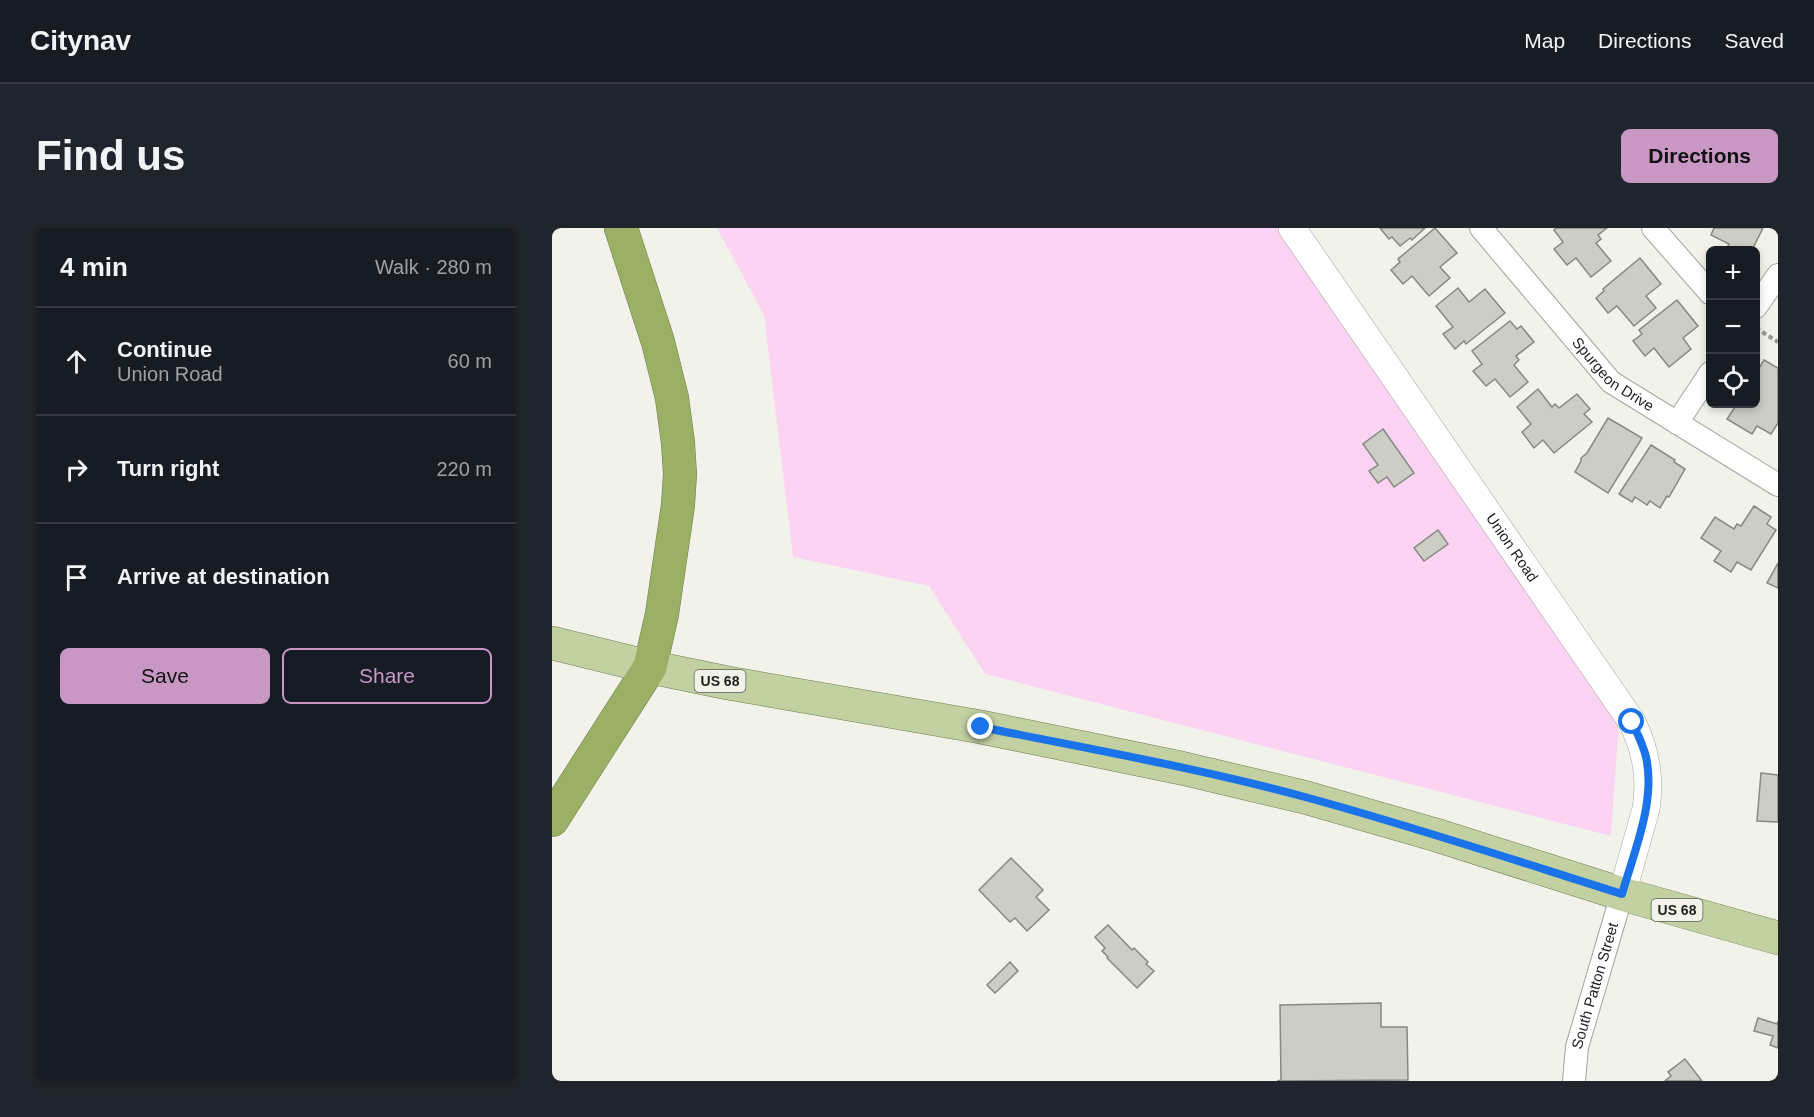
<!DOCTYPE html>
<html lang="en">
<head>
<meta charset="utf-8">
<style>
  body { margin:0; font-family:Helvetica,sans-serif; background:#20242c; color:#f1f3f6 }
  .controls { position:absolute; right:18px; top:18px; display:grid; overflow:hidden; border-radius:9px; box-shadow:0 3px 9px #0003 }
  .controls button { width:54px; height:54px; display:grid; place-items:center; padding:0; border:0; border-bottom:2px solid #363941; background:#171b24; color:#f1f3f6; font:30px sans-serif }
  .stop { position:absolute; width:18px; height:18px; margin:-14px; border:4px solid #1a73e8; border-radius:50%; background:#fff }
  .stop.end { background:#1a73e8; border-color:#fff; box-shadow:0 2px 6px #0008 }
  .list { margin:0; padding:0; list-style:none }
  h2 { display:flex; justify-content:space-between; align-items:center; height:78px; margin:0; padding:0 24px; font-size:26px }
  h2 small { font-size:20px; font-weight:400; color:#9ea1a6 }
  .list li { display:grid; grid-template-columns:39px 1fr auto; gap:18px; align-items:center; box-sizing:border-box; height:108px; padding:0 24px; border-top:2px solid #363941 }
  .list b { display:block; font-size:22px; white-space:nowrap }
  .list p { margin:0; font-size:20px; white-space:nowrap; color:#9ea1a6 }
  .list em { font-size:20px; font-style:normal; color:#9ea1a6 }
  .actions { display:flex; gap:12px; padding:18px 24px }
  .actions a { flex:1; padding:14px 0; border:2px solid #c897c4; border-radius:9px; text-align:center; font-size:21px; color:#c897c4 }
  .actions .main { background:#c897c4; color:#111 }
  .icon { flex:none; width:33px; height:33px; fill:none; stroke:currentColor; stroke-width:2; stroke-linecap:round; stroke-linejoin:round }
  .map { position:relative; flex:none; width:1226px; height:853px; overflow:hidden; border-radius:9px }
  header { display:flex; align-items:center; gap:36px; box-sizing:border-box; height:84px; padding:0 30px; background:#171b24; border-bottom:2px solid #363941 }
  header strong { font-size:28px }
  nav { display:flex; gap:33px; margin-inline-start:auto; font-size:21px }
  .intro { display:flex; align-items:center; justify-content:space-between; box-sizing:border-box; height:144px; padding:0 36px }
  h1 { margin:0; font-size:42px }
  .button { padding:15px 27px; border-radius:9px; background:#c897c4; color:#111; font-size:21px; font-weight:700 }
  main { display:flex; gap:36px; padding:0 36px }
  aside { flex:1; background:#171b24; border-radius:9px; box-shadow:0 3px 9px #0003 }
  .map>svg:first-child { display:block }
  .green { fill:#fdd3f3 }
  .building { fill:#cccec6; stroke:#868981; stroke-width:1.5 }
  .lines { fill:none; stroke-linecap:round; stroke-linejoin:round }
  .minor-casing { stroke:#a3a59d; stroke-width:24 }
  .tertiary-casing { stroke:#a3a59d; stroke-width:28 }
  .primary-casing { stroke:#6f7d4b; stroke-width:34 }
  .motorway-casing { stroke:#6f7d4b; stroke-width:34 }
  .path { stroke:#979993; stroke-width:4; stroke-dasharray:4.5 3; stroke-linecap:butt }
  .minor { stroke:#fff; stroke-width:22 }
  .tertiary { stroke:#fff; stroke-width:27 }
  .primary { stroke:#c3d0a2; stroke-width:33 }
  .motorway { stroke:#9bb064; stroke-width:33 }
  .route { stroke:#1a73e8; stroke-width:8 }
  .labels { text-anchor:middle; stroke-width:4.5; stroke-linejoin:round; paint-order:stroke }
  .shield { fill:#f1f3eb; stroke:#5d5f5a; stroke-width:1.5 }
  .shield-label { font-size:14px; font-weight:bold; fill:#1e1f1c }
  .street-label { font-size:15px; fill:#1e1f1c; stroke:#f1f3eb }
</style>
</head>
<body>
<header>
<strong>Citynav</strong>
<nav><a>Map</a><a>Directions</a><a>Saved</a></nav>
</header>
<div class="intro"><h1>Find us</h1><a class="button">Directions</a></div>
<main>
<aside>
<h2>4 min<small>Walk · 280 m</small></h2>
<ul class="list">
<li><svg class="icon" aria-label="ahead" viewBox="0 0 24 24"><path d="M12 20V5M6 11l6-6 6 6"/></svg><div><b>Continue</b><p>Union Road</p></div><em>60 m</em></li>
<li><svg class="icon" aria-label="right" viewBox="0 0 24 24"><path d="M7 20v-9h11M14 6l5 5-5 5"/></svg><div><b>Turn right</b></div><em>220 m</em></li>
<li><svg class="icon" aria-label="arrive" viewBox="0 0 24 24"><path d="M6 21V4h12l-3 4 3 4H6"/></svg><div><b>Arrive at destination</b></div></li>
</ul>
<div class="actions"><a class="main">Save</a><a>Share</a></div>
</aside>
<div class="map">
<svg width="1226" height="853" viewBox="0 0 1226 853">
  <rect width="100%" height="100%" fill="#f1f3eb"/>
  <path class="green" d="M 165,0 L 741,0 L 1068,476 L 1059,608 L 433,446 L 377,358 L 241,329 L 212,87 Z"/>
  <g class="building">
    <path d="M 828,0 L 873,0 L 860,12 L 858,10 L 848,18 L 840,9 L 837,11 Z"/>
    <path d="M 883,0 L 905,25 L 888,39 L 898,50 L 877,68 L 860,48 L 851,56 L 839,42 L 848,34 L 846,31 Z"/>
    <path d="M 1004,0 L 1055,0 L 1046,7 L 1049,11 L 1044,15 L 1059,33 L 1039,49 L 1024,30 L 1015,37 L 1002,21 L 1011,14 L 1002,2 Z"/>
    <path d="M 1162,0 L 1211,0 L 1200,22 L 1174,22 L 1177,16 L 1159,7 Z"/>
    <path d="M 1088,30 L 1109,56 L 1094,68 L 1104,80 L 1082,98 L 1065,78 L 1056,85 L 1044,70 L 1052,63 L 1051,61 Z"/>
    <path d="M 906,60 L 917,74 L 933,61 L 953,85 L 914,116 L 912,113 L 903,121 L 891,106 L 901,99 L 884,78 Z"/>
    <path d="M 1125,72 L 1146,98 L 1131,110 L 1139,121 L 1117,139 L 1102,120 L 1093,128 L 1081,113 L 1090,106 L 1087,102 Z"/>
    <path d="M 958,93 L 965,101 L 969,98 L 982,114 L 964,128 L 967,132 L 962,137 L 976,154 L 958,169 L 943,151 L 934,158 L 921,143 L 930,136 L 920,123 Z"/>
    <path d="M 1212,132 L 1226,140 L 1226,195 L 1219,206 L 1205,198 L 1200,206 L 1175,191 L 1185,176 L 1204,176 L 1204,145 Z"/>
    <path d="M 986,161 L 1000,179 L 1003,176 L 1007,180 L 1025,166 L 1038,181 L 1032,186 L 1040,194 L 1002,225 L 991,212 L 982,220 L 970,204 L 979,196 L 965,179 Z"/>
    <path d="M 1056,190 L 1090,210 L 1056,265 L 1023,244 L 1029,233 L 1029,230 L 1035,225 Z"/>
    <path d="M 831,201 L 862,245 L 842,259 L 835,249 L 826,255 L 817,243 L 826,237 L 811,216 Z"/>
    <path d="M 1099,217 L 1123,232 L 1122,234 L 1133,241 L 1117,269 L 1115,268 L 1108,280 L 1098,273 L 1095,277 L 1083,269 L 1080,274 L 1067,266 Z"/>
    <path d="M 1202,278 L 1219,289 L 1215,296 L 1224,302 L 1199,342 L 1185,334 L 1179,344 L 1162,333 L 1169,323 L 1149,310 L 1163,289 L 1182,301 L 1185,296 L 1189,298 Z"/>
    <path d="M 886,302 L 896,316 L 872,333 L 862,320 Z"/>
    <path d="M 1226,335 L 1226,360 L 1215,355 Z"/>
    <path d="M 1209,545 L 1226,547 L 1226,594 L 1205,593 Z"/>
    <path d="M 459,630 L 491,662 L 484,669 L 497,682 L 475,703 L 463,690 L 458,694 L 427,662 Z"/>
    <path d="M 556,697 L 580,722 L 582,720 L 596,734 L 594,736 L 602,743 L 585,760 L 555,730 L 556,729 L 550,723 L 553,720 L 543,709 Z"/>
    <path d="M 458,734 L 466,743 L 443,765 L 435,757 Z"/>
    <path d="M 829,775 L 829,799 L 855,799 L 856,852 L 725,853 L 729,852 L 728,777 Z"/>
    <path d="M 1206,790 L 1225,796 L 1226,793 L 1226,820 L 1218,817 L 1221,808 L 1202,803 Z"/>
    <path d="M 1133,831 L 1150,853 L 1113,853 L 1119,848 L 1116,844 Z"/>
  </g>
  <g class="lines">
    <g class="minor-casing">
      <g id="minor">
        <path id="s1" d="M 929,0 L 1059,154 L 1226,257"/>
        <path d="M 1101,0 L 1158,65"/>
        <path d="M 1204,79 L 1226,47"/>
        <path d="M 1125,195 L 1158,145"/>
        <path id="s2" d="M 1022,853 L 1025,819 L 1070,666"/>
      </g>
    </g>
    <g class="tertiary-casing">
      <g id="tertiary">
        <path id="s3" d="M 740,0 L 1080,494 C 1094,522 1099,549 1094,581 L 1070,666"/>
      </g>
    </g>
    <g class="primary-casing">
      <path id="primary" d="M 0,415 L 98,439 L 176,455 L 429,499 L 629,540 L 752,569 L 884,607 L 1070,666 L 1226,710"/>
    </g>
    <g class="motorway-casing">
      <path id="motorway" d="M 0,592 L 98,439 L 110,386 L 126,277 L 128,246 L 126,215 L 120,170 L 106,114 L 69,0"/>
    </g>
    <path class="path" d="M 1204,100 L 1226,114"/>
    <use href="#minor" class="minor"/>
    <use href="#tertiary" class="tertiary"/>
    <use href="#primary" class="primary"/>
    <use href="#motorway" class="motorway"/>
  </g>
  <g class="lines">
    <path class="route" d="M 429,499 C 537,521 646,540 753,569 C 860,598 965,633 1070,666 C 1082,624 1104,573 1094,529 C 1091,516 1085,505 1080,494"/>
  </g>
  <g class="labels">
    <g class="shield">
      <rect x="142.5" y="442" width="51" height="22" rx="4.5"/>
      <rect x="1099.5" y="671" width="51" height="22" rx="4.5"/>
    </g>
    <g class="shield-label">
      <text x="168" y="458">US 68</text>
      <text x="1125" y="687">US 68</text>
    </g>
    <g class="street-label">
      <text dy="5" stroke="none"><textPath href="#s1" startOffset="198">Spurgeon Drive</textPath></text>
      <text dy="5" stroke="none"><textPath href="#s3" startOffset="388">Union Road</textPath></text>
      <text dy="5" stroke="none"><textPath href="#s2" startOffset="98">South Patton Street</textPath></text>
    </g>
  </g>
</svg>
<div class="controls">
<button>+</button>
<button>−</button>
<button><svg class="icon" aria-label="locate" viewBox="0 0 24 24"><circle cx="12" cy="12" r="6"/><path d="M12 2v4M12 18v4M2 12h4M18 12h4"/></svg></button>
</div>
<div class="stop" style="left:1080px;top:494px"></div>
<div class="stop end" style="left:429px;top:499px"></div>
</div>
</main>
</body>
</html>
